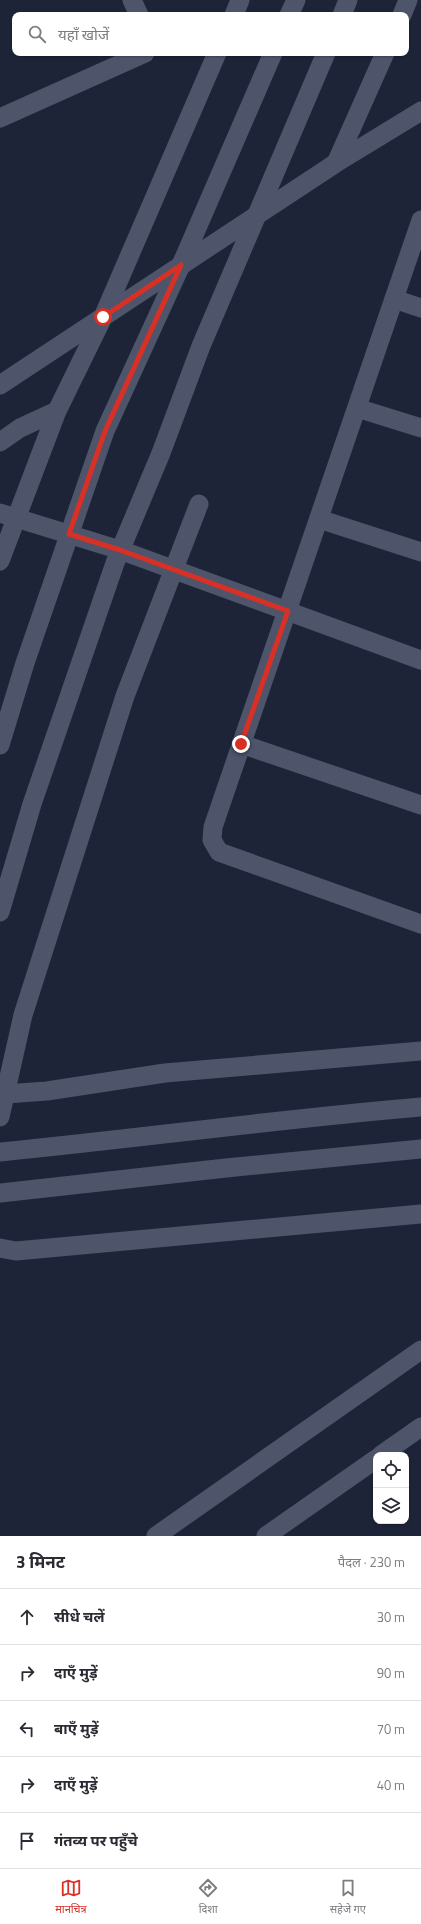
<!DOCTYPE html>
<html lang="hi">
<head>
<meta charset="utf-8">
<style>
  body { margin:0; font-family:"Titillium Web","Noto Sans Devanagari",sans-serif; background:#f2f2f3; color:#2b2b33 }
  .controls { position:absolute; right:12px; bottom:12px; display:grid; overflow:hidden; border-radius:8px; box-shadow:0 1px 3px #0004 }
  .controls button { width:36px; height:36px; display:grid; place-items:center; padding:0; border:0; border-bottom:1px solid #e1e1e2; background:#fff; color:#2b2b33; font:20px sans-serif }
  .stop { position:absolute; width:12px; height:12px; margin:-9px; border:3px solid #d93025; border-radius:50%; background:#fff }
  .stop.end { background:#d93025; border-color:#fff; box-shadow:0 1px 4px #0008 }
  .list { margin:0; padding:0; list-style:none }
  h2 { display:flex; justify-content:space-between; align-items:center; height:52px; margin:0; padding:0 16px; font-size:17px }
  h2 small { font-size:13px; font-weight:400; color:#7c7c81 }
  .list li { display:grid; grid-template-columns:26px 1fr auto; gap:12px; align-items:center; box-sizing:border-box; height:56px; padding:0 16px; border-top:1px solid #e1e1e2 }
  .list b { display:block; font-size:15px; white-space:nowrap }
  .list em { font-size:13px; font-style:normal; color:#7c7c81 }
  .icon { flex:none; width:22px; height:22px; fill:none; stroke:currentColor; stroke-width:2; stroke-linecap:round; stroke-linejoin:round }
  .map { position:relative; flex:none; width:421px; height:1536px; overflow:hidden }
  .search { position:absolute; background:#fff; box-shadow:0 1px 3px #0004; left:12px; right:12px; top:12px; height:44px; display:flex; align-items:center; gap:10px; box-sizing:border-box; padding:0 14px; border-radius:8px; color:#7c7c81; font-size:15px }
  .sheet { height:332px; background:#fff }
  nav { display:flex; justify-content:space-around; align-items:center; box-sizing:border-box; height:56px; border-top:1px solid #e1e1e2; background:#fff; font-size:11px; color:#7c7c81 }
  nav a { display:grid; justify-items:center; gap:2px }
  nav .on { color:#d93025 }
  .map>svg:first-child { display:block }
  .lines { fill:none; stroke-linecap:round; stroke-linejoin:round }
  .minor { stroke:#4e556b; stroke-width:19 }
  .route { stroke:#d93025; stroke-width:5 }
</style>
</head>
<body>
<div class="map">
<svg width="421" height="1536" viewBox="0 0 421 1536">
  <rect width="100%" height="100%" fill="#1e2438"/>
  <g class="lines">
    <g class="minor">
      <path d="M 132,0 L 139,15"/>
      <path d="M 234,15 L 240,0"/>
      <path d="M 289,15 L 296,0"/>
      <path d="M 342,15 L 348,0"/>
      <path d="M 402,15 L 408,0"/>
      <path d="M 0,118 L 145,53"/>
      <path d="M 336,163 L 385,53"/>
      <path d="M 421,220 L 213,827 L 212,840 L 219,852 L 421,924"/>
      <path d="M 394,299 L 421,308"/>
      <path d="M 0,385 L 336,163 L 421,111"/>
      <path d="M 357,408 L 421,428"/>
      <path d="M 0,442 L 20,428 L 57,411"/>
      <path d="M 0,513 L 120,550 L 421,660"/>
      <path d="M 319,519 L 421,552"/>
      <path d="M 0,561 L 57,411 L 103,317 L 217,53"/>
      <path d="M 241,744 L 421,805"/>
      <path d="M 0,745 L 25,663 L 105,431 L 181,265 L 273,53"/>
      <path d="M 0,912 L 32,804 L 115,563 L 161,453 L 201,346 L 326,53"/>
      <path d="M 5,1094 L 47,1091 L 165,1073 L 421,1051"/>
      <path d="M 0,1117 L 23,1015 L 125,696 L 199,504"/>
      <path d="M 0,1152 C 141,1138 280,1119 421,1107"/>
      <path d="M 0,1193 L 226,1168 L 421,1149"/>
      <path d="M 0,1248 L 16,1251 L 421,1214"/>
      <path d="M 381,1455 L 421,1427"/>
      <path d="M 156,1536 L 421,1350"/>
      <path d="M 266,1536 L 376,1459"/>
    </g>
  </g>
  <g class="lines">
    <path class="route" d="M 103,317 L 181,265 L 105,431 L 69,534 L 120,550 L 288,611 L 241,744"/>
  </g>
</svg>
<div class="controls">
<button><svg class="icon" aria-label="locate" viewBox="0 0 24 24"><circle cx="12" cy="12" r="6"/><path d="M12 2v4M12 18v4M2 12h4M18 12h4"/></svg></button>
<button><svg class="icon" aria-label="layers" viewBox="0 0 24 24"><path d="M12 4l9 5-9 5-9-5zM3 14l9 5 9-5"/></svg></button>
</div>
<div class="stop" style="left:103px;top:317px"></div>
<div class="stop end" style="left:241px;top:744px"></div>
<div class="search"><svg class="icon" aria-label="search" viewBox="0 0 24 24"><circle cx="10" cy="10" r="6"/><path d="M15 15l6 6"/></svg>यहाँ खोजें</div>
</div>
<section class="sheet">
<h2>3 मिनट<small>पैदल · 230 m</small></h2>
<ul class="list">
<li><svg class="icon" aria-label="ahead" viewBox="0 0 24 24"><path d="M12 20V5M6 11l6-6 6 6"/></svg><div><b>सीधे चलें</b></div><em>30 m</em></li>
<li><svg class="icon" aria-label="right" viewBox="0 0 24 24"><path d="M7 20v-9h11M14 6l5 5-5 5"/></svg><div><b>दाएँ मुड़ें</b></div><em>90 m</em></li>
<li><svg class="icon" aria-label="left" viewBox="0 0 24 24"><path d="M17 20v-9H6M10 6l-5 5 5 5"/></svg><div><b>बाएँ मुड़ें</b></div><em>70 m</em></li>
<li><svg class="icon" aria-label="right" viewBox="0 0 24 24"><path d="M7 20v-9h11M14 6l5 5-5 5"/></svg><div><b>दाएँ मुड़ें</b></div><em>40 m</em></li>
<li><svg class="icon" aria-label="arrive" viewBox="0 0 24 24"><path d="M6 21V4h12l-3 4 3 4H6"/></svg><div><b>गंतव्य पर पहुँचे</b></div></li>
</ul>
</section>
<nav>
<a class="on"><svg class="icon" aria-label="map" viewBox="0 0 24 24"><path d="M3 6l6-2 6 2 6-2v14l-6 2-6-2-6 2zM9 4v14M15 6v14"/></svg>मानचित्र</a>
<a><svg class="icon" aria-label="directions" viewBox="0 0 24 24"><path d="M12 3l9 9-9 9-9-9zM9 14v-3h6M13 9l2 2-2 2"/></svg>दिशा</a>
<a><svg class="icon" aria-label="saved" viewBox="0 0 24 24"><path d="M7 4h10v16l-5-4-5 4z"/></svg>सहेजे गए</a>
</nav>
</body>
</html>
